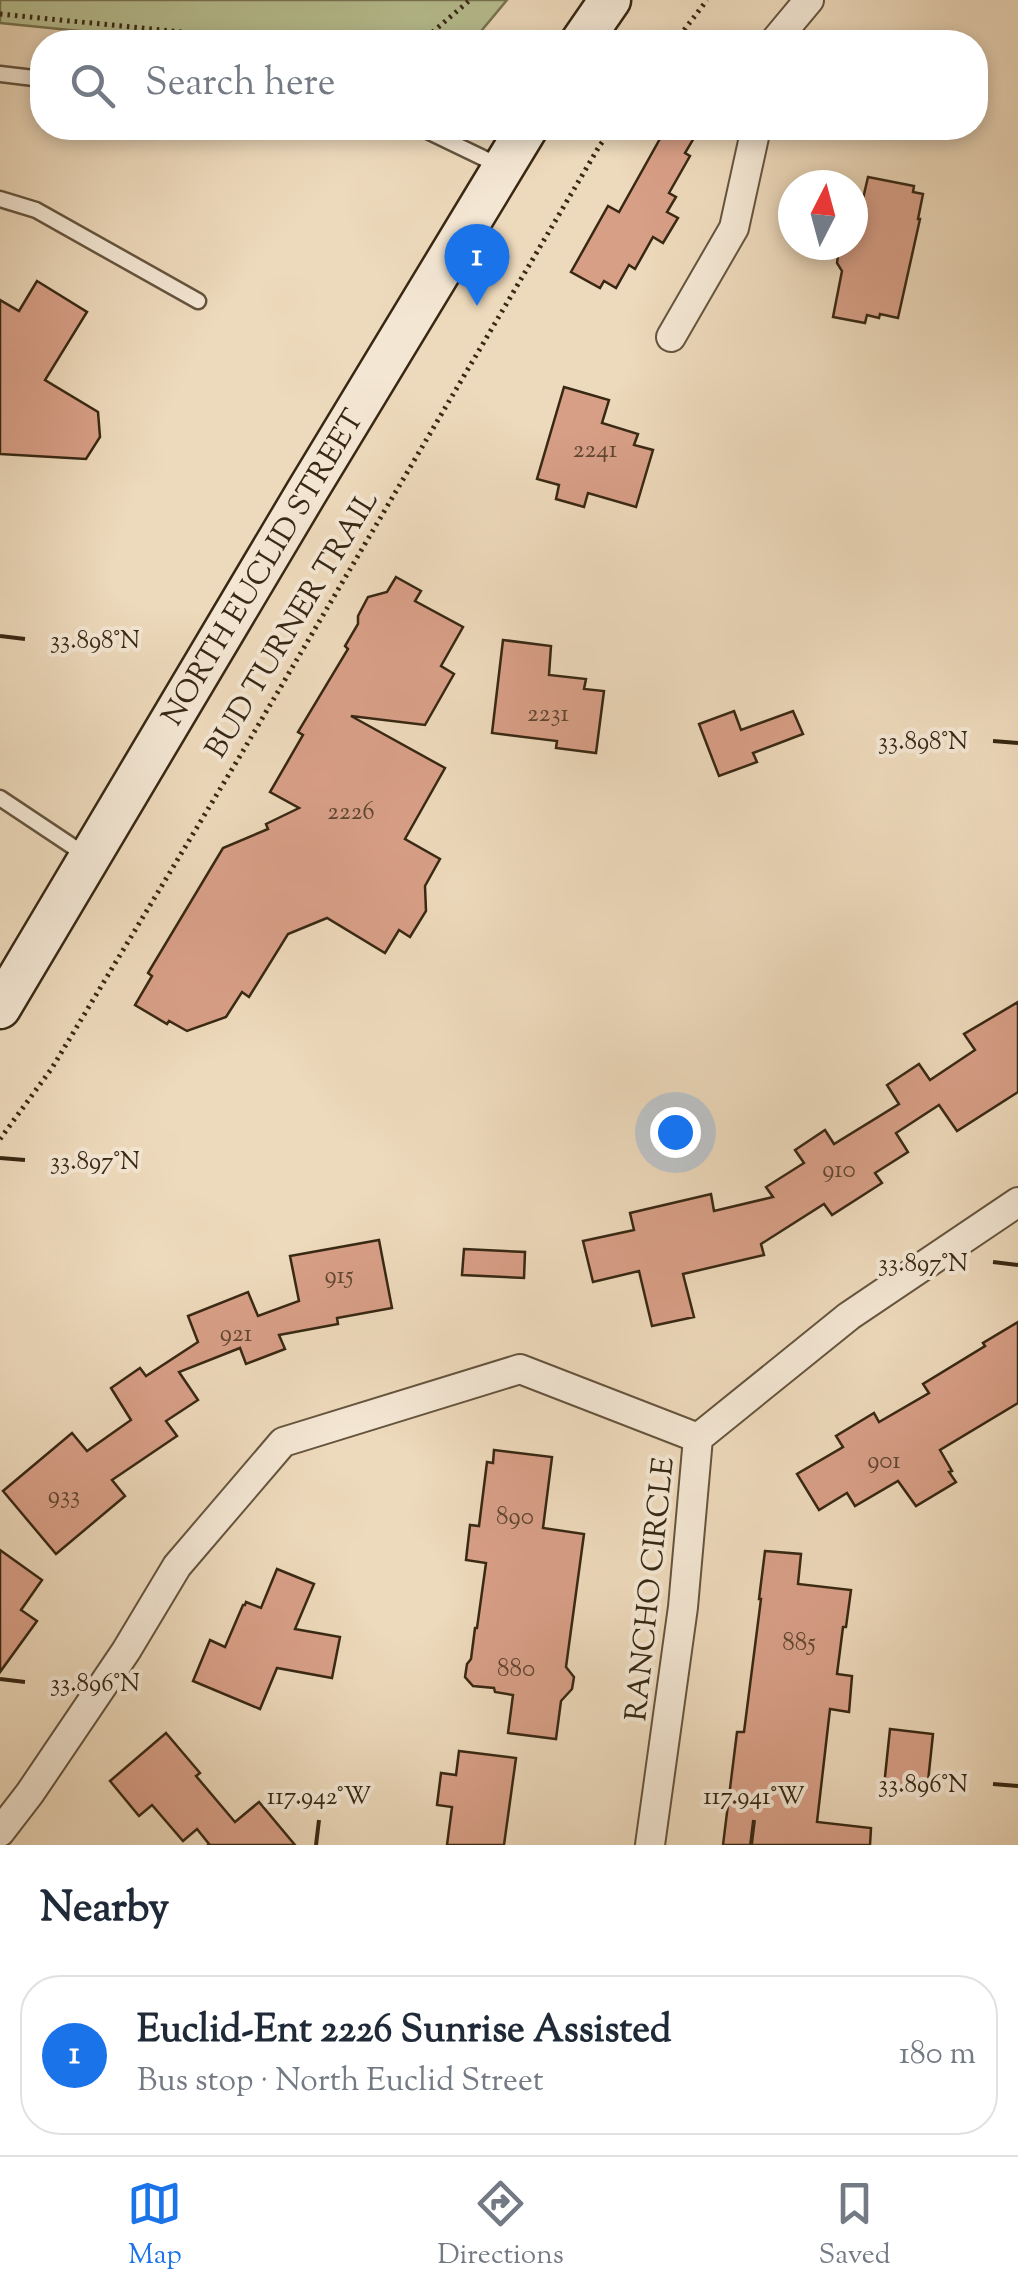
<!DOCTYPE html>
<html lang="en">
<head>
<meta charset="utf-8">
<style>
  body { margin:0; font-family:"Sorts Mill Goudy",serif; background:#f2f2f3; color:#1f2937 }
  .compass { position:absolute; left:778px; top:170px; width:90px; height:90px; border-radius:50%; background:#fff; box-shadow:0 5px 15px #0003; rotate:6deg }
  .you { position:absolute; left:675px; top:1132px; width:35px; height:35px; margin:-25px; border:8px solid #fff; border-radius:50%; background:#1a73e8; box-shadow:0 0 0 15px #1a73e833 }
  .badge { display:grid; place-items:center; width:65px; height:65px; border-radius:50%; background:#1a73e8; color:#fff; font-size:32px; font-weight:700 }
  .pin { position:absolute; translate:-50% -82px; filter:drop-shadow(0 2px 5px #0008) }
  .pin::after { content:''; position:absolute; top:52px; width:35px; height:30px; background:inherit; clip-path:polygon(0 0,100% 0,50% 100%) }
  .list { margin:0; padding:0; list-style:none }
  h2 { display:flex; justify-content:space-between; align-items:center; height:130px; margin:0; padding:0 40px; font-size:42px }
  h2 small { font-size:32px; font-weight:400; color:#747a83 }
  .list li { display:grid; grid-template-columns:65px 1fr auto; gap:30px; align-items:center; box-sizing:border-box; height:160px; margin:0 20px 20px; padding:0 20px; border:2px solid #e0e1e3; border-radius:40px }
  .list b { display:block; font-size:38px; white-space:nowrap }
  .list p { margin:0; font-size:32px; white-space:nowrap; color:#747a83 }
  .list em { font-size:32px; font-style:normal; color:#747a83 }
  .icon { flex:none; width:55px; height:55px; fill:none; stroke:currentColor; stroke-width:2; stroke-linecap:round; stroke-linejoin:round }
  .map { position:relative; flex:none; width:1018px; height:1845px; overflow:hidden }
  .search { position:absolute; background:#fff; box-shadow:0 5px 15px #0003; left:30px; right:30px; top:30px; height:110px; display:flex; align-items:center; gap:25px; box-sizing:border-box; padding:0 35px; border-radius:40px; color:#747a83; font-size:38px }
  .sheet { height:310px; background:#fff }
  nav { display:flex; justify-content:space-around; align-items:center; box-sizing:border-box; height:140px; border-top:2px solid #e0e1e3; background:#fff; font-size:28px; color:#747a83 }
  nav a { display:grid; justify-items:center; gap:5px }
  nav .on { color:#1a73e8 }
  .map>svg:first-child { display:block }
  .green { fill:#b7bf91; stroke:#787452; stroke-width:2.5 }
  .building { fill:#d89f87; stroke:#382813; stroke-width:2.5 }
  .lines { fill:none; stroke-linecap:round; stroke-linejoin:round }
  .service-casing { stroke:#65543d; stroke-width:19 }
  .minor-casing { stroke:#65543d; stroke-width:32 }
  .secondary-casing { stroke:#382813; stroke-width:45 }
  .path { stroke:#382813; stroke-width:5; stroke-dasharray:2.5 5; stroke-linecap:butt }
  .service { stroke:#f3e6d3; stroke-width:14 }
  .minor { stroke:#f3e6d3; stroke-width:28 }
  .secondary { stroke:#f3e6d3; stroke-width:40 }
  .ticks { fill:none; stroke:#382813; stroke-width:4 }
  .labels { text-anchor:middle; stroke-width:8; stroke-linejoin:round; paint-order:stroke }
  .number-label { font-size:25px; fill:#604630 }
  .street-label { font-size:30px; fill:#382813; stroke:#f3e6d3 }
  .ticks-label { font-size:25px; text-anchor:middle; fill:#382813; stroke:#f3e6d3; stroke-width:8; stroke-linejoin:round; paint-order:stroke }
</style>
</head>
<body>
<div class="map">
<svg width="1018" height="1845" viewBox="0 0 1018 1845">
  <rect width="100%" height="100%" fill="#edd9bb"/>
  <filter id="stains"><feTurbulence type="fractalNoise" baseFrequency=".002" numOctaves="4"/><feColorMatrix values="0 0 0 0 .2 0 0 0 0 .09 0 0 0 0 .02 0 0 0 .5 -.17"/></filter>
  <radialGradient id="worn" r=".72"><stop offset=".6" stop-color="#630" stop-opacity="0"/><stop offset="1" stop-color="#630" stop-opacity=".3"/></radialGradient>
  <path class="green" d="M 0,0 L 507,0 L 472,42 L 189,42 L 0,23 Z"/>
  <g class="building">
    <path d="M 666,128 L 696,128 L 691,136 L 694,138 L 685,153 L 690,156 L 669,193 L 676,197 L 667,212 L 678,218 L 663,243 L 653,237 L 635,269 L 629,265 L 616,288 L 604,281 L 600,288 L 571,272 L 608,206 L 619,212 Z"/>
    <path d="M 868,177 L 914,186 L 913,192 L 923,194 L 918,219 L 920,219 L 898,318 L 880,314 L 879,318 L 867,315 L 865,323 L 833,317 L 842,271 L 837,263 L 839,249 L 844,245 L 853,245 L 853,201 L 862,203 Z"/>
    <path d="M 37,281 L 87,312 L 45,380 L 98,412 L 100,437 L 86,459 L 0,454 L 0,300 L 19,311 Z"/>
    <path d="M 564,387 L 609,400 L 602,423 L 638,434 L 634,445 L 653,450 L 636,507 L 588,493 L 584,507 L 556,499 L 559,485 L 537,479 Z"/>
    <path d="M 396,577 L 421,591 L 415,601 L 463,627 L 441,666 L 454,674 L 425,725 L 351,716 L 445,768 L 405,839 L 440,859 L 425,886 L 426,911 L 410,937 L 399,930 L 385,953 L 327,918 L 288,934 L 249,997 L 242,992 L 226,1017 L 187,1031 L 169,1021 L 167,1024 L 135,1005 L 152,976 L 148,973 L 223,848 L 268,829 L 266,824 L 299,808 L 270,792 L 303,735 L 298,732 L 348,649 L 345,646 L 358,624 L 358,616 L 368,597 L 387,592 Z"/>
    <path d="M 503,640 L 551,646 L 549,675 L 586,679 L 584,689 L 604,691 L 596,753 L 556,748 L 557,741 L 492,733 Z"/>
    <path d="M 734,711 L 741,730 L 793,711 L 803,734 L 753,753 L 757,762 L 719,776 L 699,724 Z"/>
    <path d="M 1018,1002 L 1018,1092 L 957,1131 L 939,1105 L 896,1133 L 908,1152 L 875,1173 L 882,1183 L 832,1215 L 824,1204 L 761,1244 L 764,1255 L 683,1274 L 694,1317 L 652,1326 L 639,1271 L 593,1282 L 583,1241 L 634,1230 L 630,1213 L 711,1194 L 714,1211 L 773,1197 L 766,1187 L 804,1163 L 795,1150 L 825,1130 L 834,1144 L 899,1104 L 887,1085 L 919,1064 L 930,1080 L 975,1050 L 964,1034 Z"/>
    <path d="M 379,1240 L 392,1308 L 337,1318 L 338,1324 L 279,1335 L 285,1349 L 246,1364 L 240,1348 L 179,1372 L 198,1400 L 166,1421 L 177,1436 L 112,1480 L 125,1496 L 56,1554 L 3,1491 L 72,1433 L 87,1451 L 131,1420 L 111,1388 L 140,1368 L 146,1376 L 198,1342 L 188,1316 L 248,1292 L 258,1316 L 299,1301 L 290,1256 Z"/>
    <path d="M 464,1249 L 525,1252 L 524,1278 L 462,1275 Z"/>
    <path d="M 1018,1322 L 1018,1403 L 940,1450 L 952,1471 L 949,1472 L 956,1482 L 916,1506 L 898,1481 L 855,1506 L 847,1493 L 819,1510 L 797,1474 L 843,1447 L 836,1436 L 874,1413 L 879,1422 L 929,1393 L 923,1384 L 985,1346 L 983,1343 Z"/>
    <path d="M 494,1450 L 552,1457 L 543,1528 L 584,1534 L 566,1667 L 574,1677 L 572,1689 L 561,1701 L 556,1739 L 508,1733 L 513,1695 L 495,1692 L 494,1688 L 473,1686 L 465,1677 L 467,1664 L 471,1659 L 475,1628 L 477,1628 L 486,1563 L 466,1560 L 470,1525 L 479,1526 L 487,1462 L 493,1463 Z"/>
    <path d="M 0,1550 L 42,1580 L 21,1610 L 37,1621 L 0,1672 Z"/>
    <path d="M 765,1551 L 801,1554 L 798,1584 L 851,1590 L 846,1627 L 843,1627 L 837,1674 L 852,1676 L 849,1712 L 830,1709 L 817,1822 L 871,1828 L 870,1845 L 723,1845 L 737,1732 L 744,1732 L 761,1599 L 759,1599 Z"/>
    <path d="M 277,1569 L 314,1584 L 295,1629 L 340,1637 L 332,1678 L 277,1668 L 260,1709 L 193,1681 L 210,1640 L 225,1647 L 243,1605 L 245,1605 L 246,1602 L 261,1608 Z"/>
    <path d="M 890,1729 L 933,1734 L 927,1791 L 884,1786 Z"/>
    <path d="M 166,1733 L 200,1773 L 196,1776 L 235,1822 L 259,1802 L 295,1845 L 208,1845 L 209,1844 L 197,1829 L 183,1841 L 152,1805 L 139,1816 L 110,1781 Z"/>
    <path d="M 459,1751 L 516,1758 L 504,1845 L 447,1845 L 452,1807 L 437,1805 L 441,1773 L 456,1775 Z"/>
  </g>
  <g class="lines">
    <g class="service-casing">
      <g id="service">
        <path d="M 0,74 L 42,79"/>
        <path d="M 421,128 L 502,167"/>
        <path d="M 0,199 L 36,210 L 198,301"/>
        <path d="M 0,798 L 87,856"/>
      </g>
    </g>
    <g class="minor-casing">
      <g id="minor">
        <path d="M 774,42 L 809,0"/>
        <path d="M 671,337 L 734,228 L 756,128"/>
        <path d="M 0,1832 L 30,1793 L 126,1651 L 177,1566 L 283,1442 L 520,1369 L 698,1438"/>
        <path d="M 650,1845 L 683,1607 L 698,1438 L 849,1316 L 1018,1202"/>
      </g>
    </g>
    <g class="secondary-casing">
      <g id="secondary">
        <path d="M 581,42 L 610,0"/>
        <path d="M 0,1008 L 306,493 L 527,128"/>
      </g>
    </g>
    <g class="path">
      <path d="M 0,14 L 283,42"/>
      <path d="M 421,42 L 470,0"/>
      <path d="M 675,42 L 707,0"/>
      <path d="M 0,1139 L 52,1068 L 243,751 L 600,145 L 613,128"/>
    </g>
    <use href="#service" class="service"/>
    <use href="#minor" class="minor"/>
    <use href="#secondary" class="secondary"/>
  </g>
  <path class="ticks" d="M 0,636 L 25,639M 993,741 L 1018,743M 0,1158 L 25,1160M 993,1262 L 1018,1265M 0,1679 L 25,1682M 993,1784 L 1018,1786M 316,1845 L 319,1820M 751,1845 L 754,1820"/>
  <g class="labels">
    <g class="number-label">
      <text x="595" y="457">2241</text>
      <text x="548" y="721">2231</text>
      <text x="351" y="819">2226</text>
      <text x="839" y="1177">910</text>
      <text x="339" y="1283">915</text>
      <text x="236" y="1341">921</text>
      <text x="884" y="1468">901</text>
      <text x="64" y="1503">933</text>
      <text x="515" y="1524">890</text>
      <text x="799" y="1650">885</text>
      <text x="516" y="1676">880</text>
    </g>
    <g class="street-label">
      <text transform="translate(262 567) rotate(-59)" y="10">NORTH EUCLID STREET</text>
      <text transform="translate(291 624) rotate(-59)" y="10">BUD TURNER TRAIL</text>
      <text transform="translate(649 1589) rotate(-84)" y="10">RANCHO CIRCLE</text>
    </g>
  </g>
  <g class="ticks-label">
    <text x="95" y="648">33.898°N</text>
    <text x="923" y="749">33.898°N</text>
    <text x="95" y="1169">33.897°N</text>
    <text x="923" y="1271">33.897°N</text>
    <text x="95" y="1691">33.896°N</text>
    <text x="923" y="1792">33.896°N</text>
    <text x="319" y="1804">117.942°W</text>
    <text x="754" y="1804">117.941°W</text>
  </g>
  <rect width="100%" height="100%" filter="url(#stains)"/>
  <rect width="100%" height="100%" fill="url(#worn)"/>
</svg>
<svg class="compass" viewBox="-18 -18 36 36"><path d="M0-13l5 13h-10z" fill="#e53935"/><path d="M0 13l5-13h-10z" fill="#747a83"/></svg>
<div class="you"></div>
<div class="pin badge" style="left:477px;top:306px">1</div>
<div class="search"><svg class="icon" aria-label="search" viewBox="0 0 24 24"><circle cx="10" cy="10" r="6"/><path d="M15 15l6 6"/></svg>Search here</div>
</div>
<section class="sheet">
<h2>Nearby<small></small></h2>
<ul class="list">
<li><span class="badge">1</span><div><b>Euclid-Ent 2226 Sunrise Assisted</b><p>Bus stop · North Euclid Street</p></div><em>180 m</em></li>
</ul>
</section>
<nav>
<a class="on"><svg class="icon" aria-label="map" viewBox="0 0 24 24"><path d="M3 6l6-2 6 2 6-2v14l-6 2-6-2-6 2zM9 4v14M15 6v14"/></svg>Map</a>
<a><svg class="icon" aria-label="directions" viewBox="0 0 24 24"><path d="M12 3l9 9-9 9-9-9zM9 14v-3h6M13 9l2 2-2 2"/></svg>Directions</a>
<a><svg class="icon" aria-label="saved" viewBox="0 0 24 24"><path d="M7 4h10v16l-5-4-5 4z"/></svg>Saved</a>
</nav>
</body>
</html>
